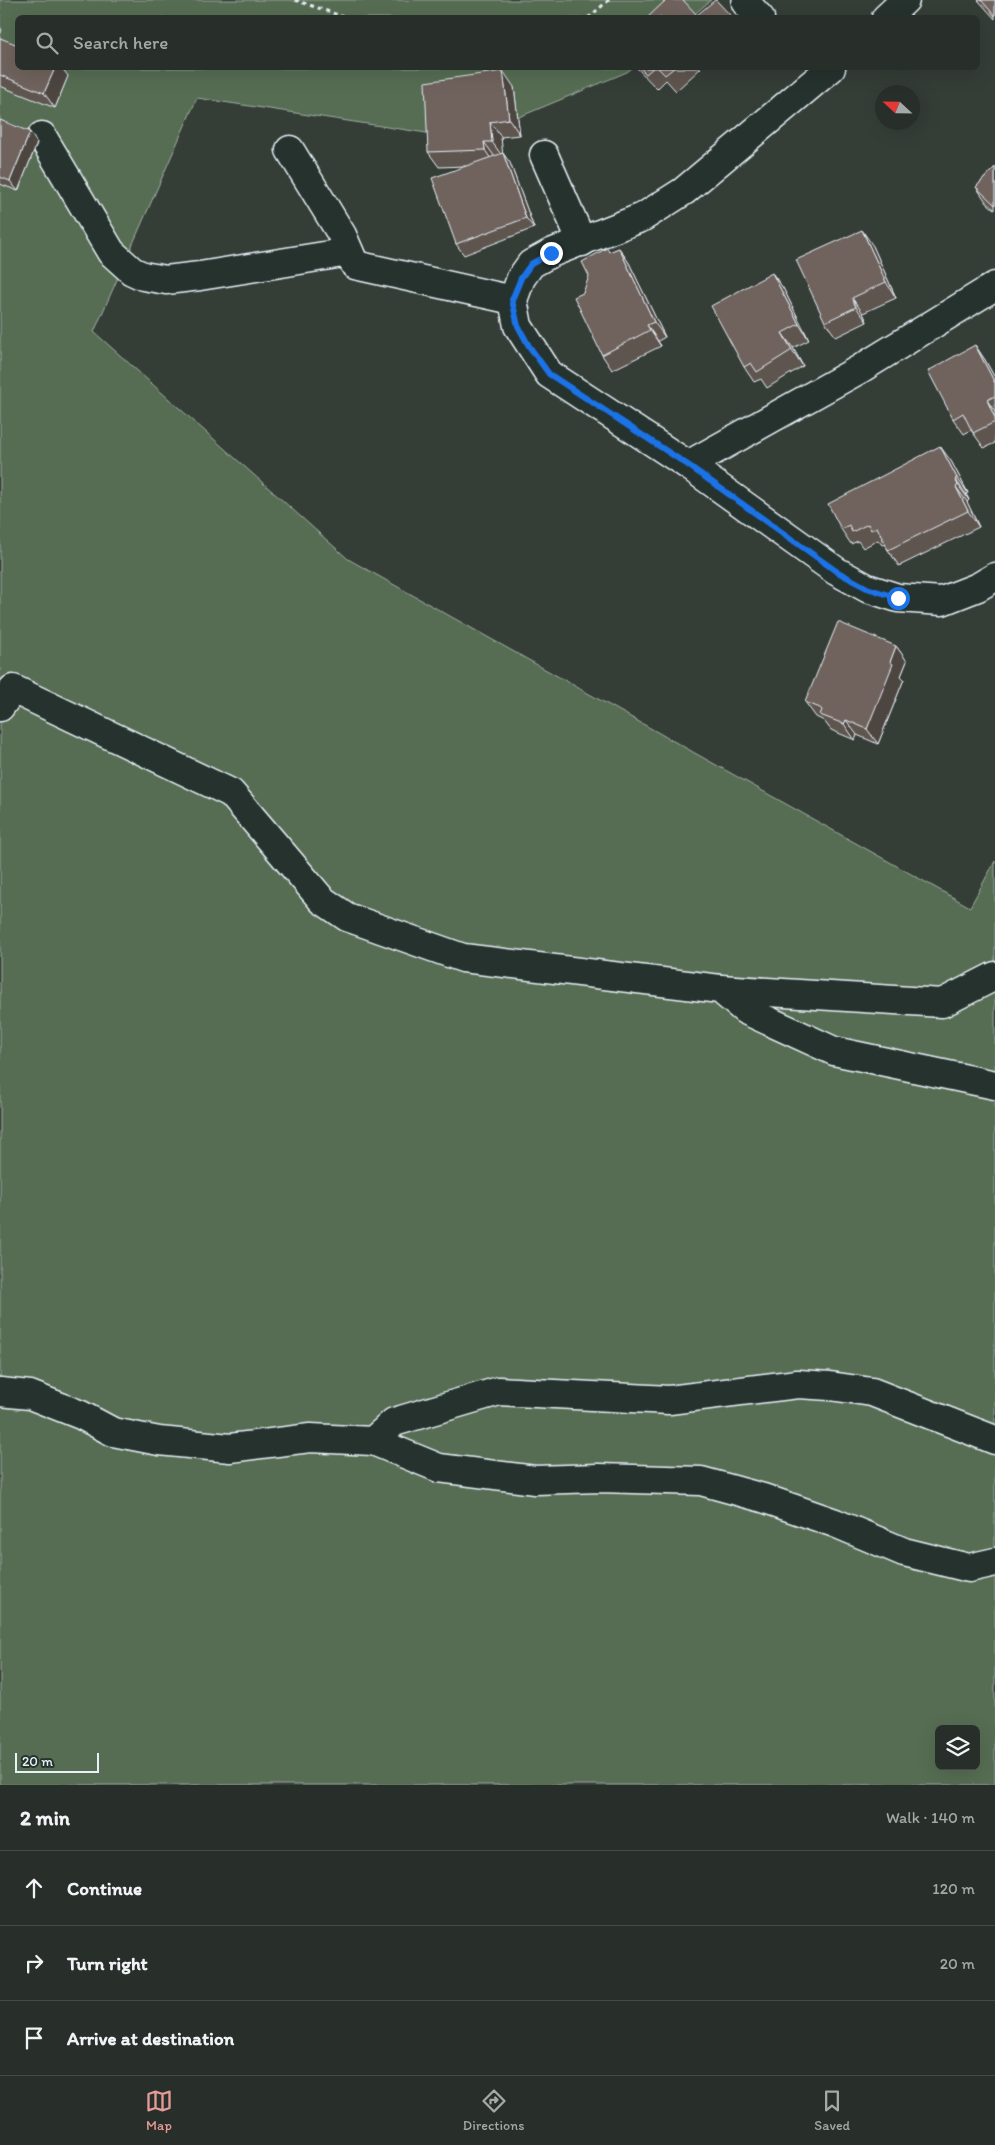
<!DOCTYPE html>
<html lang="en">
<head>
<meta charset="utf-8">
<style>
  body { margin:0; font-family:Itim,sans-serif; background:#343a35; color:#f1f3f6 }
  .controls { position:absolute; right:15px; bottom:15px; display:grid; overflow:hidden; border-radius:8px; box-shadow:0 5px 20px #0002 }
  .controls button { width:45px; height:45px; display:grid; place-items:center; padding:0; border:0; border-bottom:1px solid #444a46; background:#282e29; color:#f1f3f6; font:25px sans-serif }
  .compass { position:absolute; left:875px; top:85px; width:45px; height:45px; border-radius:50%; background:#282e29; box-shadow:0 5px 20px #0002; rotate:292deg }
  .scale { position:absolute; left:15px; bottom:12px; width:84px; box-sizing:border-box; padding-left:5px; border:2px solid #e8f1f8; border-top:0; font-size:14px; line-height:18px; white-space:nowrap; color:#e8f1f8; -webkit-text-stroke:4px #26332d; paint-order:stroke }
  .stop { position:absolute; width:15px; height:15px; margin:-11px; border:4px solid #1a73e8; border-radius:50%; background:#fff }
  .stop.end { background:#1a73e8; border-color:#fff; box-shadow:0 1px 5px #0008 }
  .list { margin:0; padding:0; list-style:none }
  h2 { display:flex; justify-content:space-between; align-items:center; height:65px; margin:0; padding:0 20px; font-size:21px }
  h2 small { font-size:16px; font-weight:400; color:#a5a8a8 }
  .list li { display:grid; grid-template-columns:32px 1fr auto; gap:15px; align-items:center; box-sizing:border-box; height:75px; padding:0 20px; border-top:1px solid #444a46 }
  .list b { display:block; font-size:19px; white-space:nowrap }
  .list em { font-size:16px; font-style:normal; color:#a5a8a8 }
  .icon { flex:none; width:28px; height:28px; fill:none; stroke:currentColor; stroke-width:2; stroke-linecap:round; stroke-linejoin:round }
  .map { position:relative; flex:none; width:995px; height:1785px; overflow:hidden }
  .search { position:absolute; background:#282e29; box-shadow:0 5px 20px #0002; left:15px; right:15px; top:15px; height:55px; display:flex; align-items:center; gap:12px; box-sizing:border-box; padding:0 18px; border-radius:8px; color:#a5a8a8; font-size:19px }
  .sheet { height:290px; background:#282e29 }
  nav { display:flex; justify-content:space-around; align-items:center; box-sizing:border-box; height:70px; border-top:1px solid #444a46; background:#282e29; font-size:14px; color:#a5a8a8 }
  nav a { display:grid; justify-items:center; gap:2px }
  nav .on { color:#e69b98 }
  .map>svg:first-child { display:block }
  .green { fill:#566d52; stroke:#9fafa5; fill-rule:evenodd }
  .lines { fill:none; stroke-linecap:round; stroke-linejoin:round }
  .minor-casing { stroke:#e8f1f8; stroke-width:31 }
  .path { stroke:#e8f1f8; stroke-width:3; stroke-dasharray:4 4; stroke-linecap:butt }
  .minor { stroke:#26332d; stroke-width:28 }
  .wall { fill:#5f5550; stroke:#e8f1f8 }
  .shaded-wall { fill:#4e4541; stroke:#e8f1f8 }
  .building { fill:#6f635d; stroke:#e8f1f8 }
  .route { stroke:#1a73e8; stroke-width:6 }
</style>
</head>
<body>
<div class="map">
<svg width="995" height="1785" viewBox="0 0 995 1785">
  <rect width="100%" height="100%" fill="#353d37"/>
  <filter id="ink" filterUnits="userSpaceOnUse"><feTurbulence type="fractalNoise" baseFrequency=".02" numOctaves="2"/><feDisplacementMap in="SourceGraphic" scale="10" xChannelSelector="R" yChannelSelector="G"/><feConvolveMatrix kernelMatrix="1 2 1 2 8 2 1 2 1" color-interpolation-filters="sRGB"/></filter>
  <g filter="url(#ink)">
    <path class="green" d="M 0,0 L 711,0 L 690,18 L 18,18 L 18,68 L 632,68 L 627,72 L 466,139 L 197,98 L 94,332 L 348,559 L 970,907 L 995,861 L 995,1785 L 0,1785 ZM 939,1729 L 976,1729 L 976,1766 L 939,1766 Z"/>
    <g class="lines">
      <g class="minor-casing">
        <g id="minor">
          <path d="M 746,3 L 760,18"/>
          <path d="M 886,18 L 905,0"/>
          <path d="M 831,68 L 684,191 L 643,217 L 551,253 L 531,264 L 521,278 L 513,300 L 518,326 L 549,374 L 688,465 L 836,571 L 867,588 L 898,598 L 942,601 L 978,587 L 995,577"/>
          <path d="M 42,136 L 111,252 L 132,271 L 143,276 L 166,280 L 200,276 L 349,252"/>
          <path d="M 290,150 L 342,235 L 355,265 L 513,300"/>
          <path d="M 544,155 L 582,242"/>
          <path d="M 688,465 L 860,369 L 995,286"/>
          <path d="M 0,707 L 13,689 L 231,793 L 322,900 L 347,917 L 463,958 L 720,989 L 745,1010 L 834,1051 L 995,1085"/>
          <path d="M 720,989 L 942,1003 L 995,976"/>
          <path d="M 0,1392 L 30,1395 L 81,1415 L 113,1432 L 159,1441 L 230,1448 L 310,1438 L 373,1441 L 439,1468 L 535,1480 L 599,1478 L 701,1481 L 763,1498 L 835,1523 L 904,1552 L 969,1568 L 995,1562"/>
          <path d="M 373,1441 L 394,1422 L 499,1391 L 669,1400 L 798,1384 L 830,1386 L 872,1392 L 995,1440"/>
        </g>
      </g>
      <g class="path">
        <path d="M 295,0 L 347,18"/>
        <path d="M 588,18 L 609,0"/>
      </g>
      <use href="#minor" class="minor"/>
    </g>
    <g class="wall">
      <path d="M 978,0 L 995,0 L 995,19 Z"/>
      <path d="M 0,38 L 68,76 L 55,108 L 0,86 Z"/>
      <path d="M 637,68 L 701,68 L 676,91 L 666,80 L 657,89 Z"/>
      <path d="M 514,87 L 520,135 L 501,137 L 502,153 L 510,163 L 534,228 L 464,255 L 456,244 L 466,166 L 439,167 L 428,152 Z"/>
      <path d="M 0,120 L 37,143 L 18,191 L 0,184 Z"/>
      <path d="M 995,167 L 995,210 L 987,203 L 976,187 Z"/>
      <path d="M 873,246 L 896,298 L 863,313 L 867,322 L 836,337 L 825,322 Z"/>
      <path d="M 619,248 L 629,263 L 665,337 L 658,341 L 661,346 L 612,370 L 602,355 L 583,293 L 610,252 Z"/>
      <path d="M 772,273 L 783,288 L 809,340 L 793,348 L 803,366 L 767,388 L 761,379 L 754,382 L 744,367 Z"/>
      <path d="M 975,345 L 985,360 L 995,378 L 995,443 L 984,448 L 971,430 L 964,434 L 953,419 Z"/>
      <path d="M 951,461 L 968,493 L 966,494 L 969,500 L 967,502 L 979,527 L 899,566 L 888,550 L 885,544 L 882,545 L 878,540 L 863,548 L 858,541 L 851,544 L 841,529 Z"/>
      <path d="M 896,646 L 907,661 L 901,676 L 904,679 L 878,744 L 857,735 L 855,740 L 831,730 L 824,721 L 816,717 L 805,702 Z"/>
    </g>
    <g class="shaded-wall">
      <path d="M 0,27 L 2,30 L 0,35 Z"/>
      <path d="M 55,68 L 62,68 L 68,76 L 55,108 L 44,93 Z"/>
      <path d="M 503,71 L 514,87 L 520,135 L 509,119 Z"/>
      <path d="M 490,122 L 501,137 L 503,157 L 492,142 Z"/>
      <path d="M 30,132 L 37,143 L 18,191 L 10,181 Z"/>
      <path d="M 484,142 L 495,157 L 495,165 L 485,150 Z"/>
      <path d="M 503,153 L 510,163 L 534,228 L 526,218 Z"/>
      <path d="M 862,230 L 873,246 L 896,298 L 886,282 Z"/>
      <path d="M 619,248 L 629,263 L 665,337 L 654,322 Z"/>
      <path d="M 772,273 L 783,288 L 809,340 L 799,324 Z"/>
      <path d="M 852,298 L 863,313 L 867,322 L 856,307 Z"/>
      <path d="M 647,325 L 658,341 L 661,346 L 650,330 Z"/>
      <path d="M 782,333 L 793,348 L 803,366 L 792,350 Z"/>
      <path d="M 975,345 L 985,360 L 995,378 L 995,383 Z"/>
      <path d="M 987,400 L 995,412 L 995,418 Z"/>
      <path d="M 940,446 L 951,461 L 968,493 L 957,478 Z"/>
      <path d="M 955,479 L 966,494 L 969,500 L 958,485 Z"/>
      <path d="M 956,487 L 967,502 L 979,527 L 968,511 Z"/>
      <path d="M 896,646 L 907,661 L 901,676 L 904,679 L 878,744 L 867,729 L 890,662 Z"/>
      <path d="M 846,720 L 857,735 L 855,740 L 844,724 Z"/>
    </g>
    <g class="building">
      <path d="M 666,0 L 683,0 L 697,15 L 715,0 L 716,0 L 731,16 L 730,18 L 647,18 Z"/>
      <path d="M 981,0 L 995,0 L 995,16 Z"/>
      <path d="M 0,38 L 18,45 L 18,68 L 55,68 L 44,93 L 0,75 Z"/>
      <path d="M 640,68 L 653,68 L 646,74 Z"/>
      <path d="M 658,68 L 674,68 L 665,75 Z"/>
      <path d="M 503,71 L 509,119 L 490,122 L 492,142 L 484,142 L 485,150 L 428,152 L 425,82 Z"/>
      <path d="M 0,120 L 30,132 L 10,181 L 0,177 Z"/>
      <path d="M 503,153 L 526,218 L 456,244 L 432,178 Z"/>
      <path d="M 995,167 L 995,205 L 976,187 Z"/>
      <path d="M 862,230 L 886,282 L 852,298 L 856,307 L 825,322 L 796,260 Z"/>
      <path d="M 607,248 L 609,252 L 619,248 L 654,322 L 647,325 L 650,330 L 602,355 L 574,297 L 583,293 L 589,276 L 582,262 Z"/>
      <path d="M 772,273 L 799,324 L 782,333 L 792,350 L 757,372 L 751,363 L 744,367 L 711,306 Z"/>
      <path d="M 975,345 L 995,383 L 995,396 L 987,400 L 995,418 L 995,422 L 973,433 L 963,413 L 953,419 L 928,371 Z"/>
      <path d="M 940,446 L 957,478 L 955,479 L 958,485 L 956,487 L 968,511 L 888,550 L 877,527 L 871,530 L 868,524 L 852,532 L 849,525 L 841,529 L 828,504 Z"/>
      <path d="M 838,622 L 896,646 L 890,662 L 893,664 L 867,729 L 846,720 L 844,724 L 820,715 L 822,710 L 820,708 L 805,702 Z"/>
    </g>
  </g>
  <g class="lines" filter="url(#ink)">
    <path class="route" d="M 551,253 L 531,264 L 521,278 L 512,300 L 518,326 L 529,346 L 549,374 L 688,465 L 836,571 L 867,588 L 898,598"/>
  </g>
</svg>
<div class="controls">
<button><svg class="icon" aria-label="layers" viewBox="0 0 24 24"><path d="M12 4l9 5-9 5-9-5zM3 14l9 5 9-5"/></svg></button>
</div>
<svg class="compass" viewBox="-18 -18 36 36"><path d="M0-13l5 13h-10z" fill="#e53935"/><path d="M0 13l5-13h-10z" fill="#a5a8a8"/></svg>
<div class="scale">20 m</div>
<div class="stop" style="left:898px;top:598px"></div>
<div class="stop end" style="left:551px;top:253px"></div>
<div class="search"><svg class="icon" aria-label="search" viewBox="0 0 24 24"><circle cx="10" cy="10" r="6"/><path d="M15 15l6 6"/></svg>Search here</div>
</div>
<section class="sheet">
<h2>2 min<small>Walk · 140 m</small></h2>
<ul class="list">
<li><svg class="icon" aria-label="ahead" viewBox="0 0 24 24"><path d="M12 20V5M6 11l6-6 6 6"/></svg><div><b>Continue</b></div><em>120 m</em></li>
<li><svg class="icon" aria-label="right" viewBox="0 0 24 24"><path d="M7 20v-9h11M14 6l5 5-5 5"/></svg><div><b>Turn right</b></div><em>20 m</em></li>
<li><svg class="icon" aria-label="arrive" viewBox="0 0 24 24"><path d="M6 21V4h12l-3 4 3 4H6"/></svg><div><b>Arrive at destination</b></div></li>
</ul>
</section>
<nav>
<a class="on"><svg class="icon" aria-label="map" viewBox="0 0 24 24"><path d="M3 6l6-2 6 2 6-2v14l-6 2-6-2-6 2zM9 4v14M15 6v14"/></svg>Map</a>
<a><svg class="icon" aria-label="directions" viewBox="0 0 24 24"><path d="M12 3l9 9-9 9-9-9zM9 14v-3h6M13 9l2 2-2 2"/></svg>Directions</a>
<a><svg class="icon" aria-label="saved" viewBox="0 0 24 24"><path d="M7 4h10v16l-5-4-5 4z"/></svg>Saved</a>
</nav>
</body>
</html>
